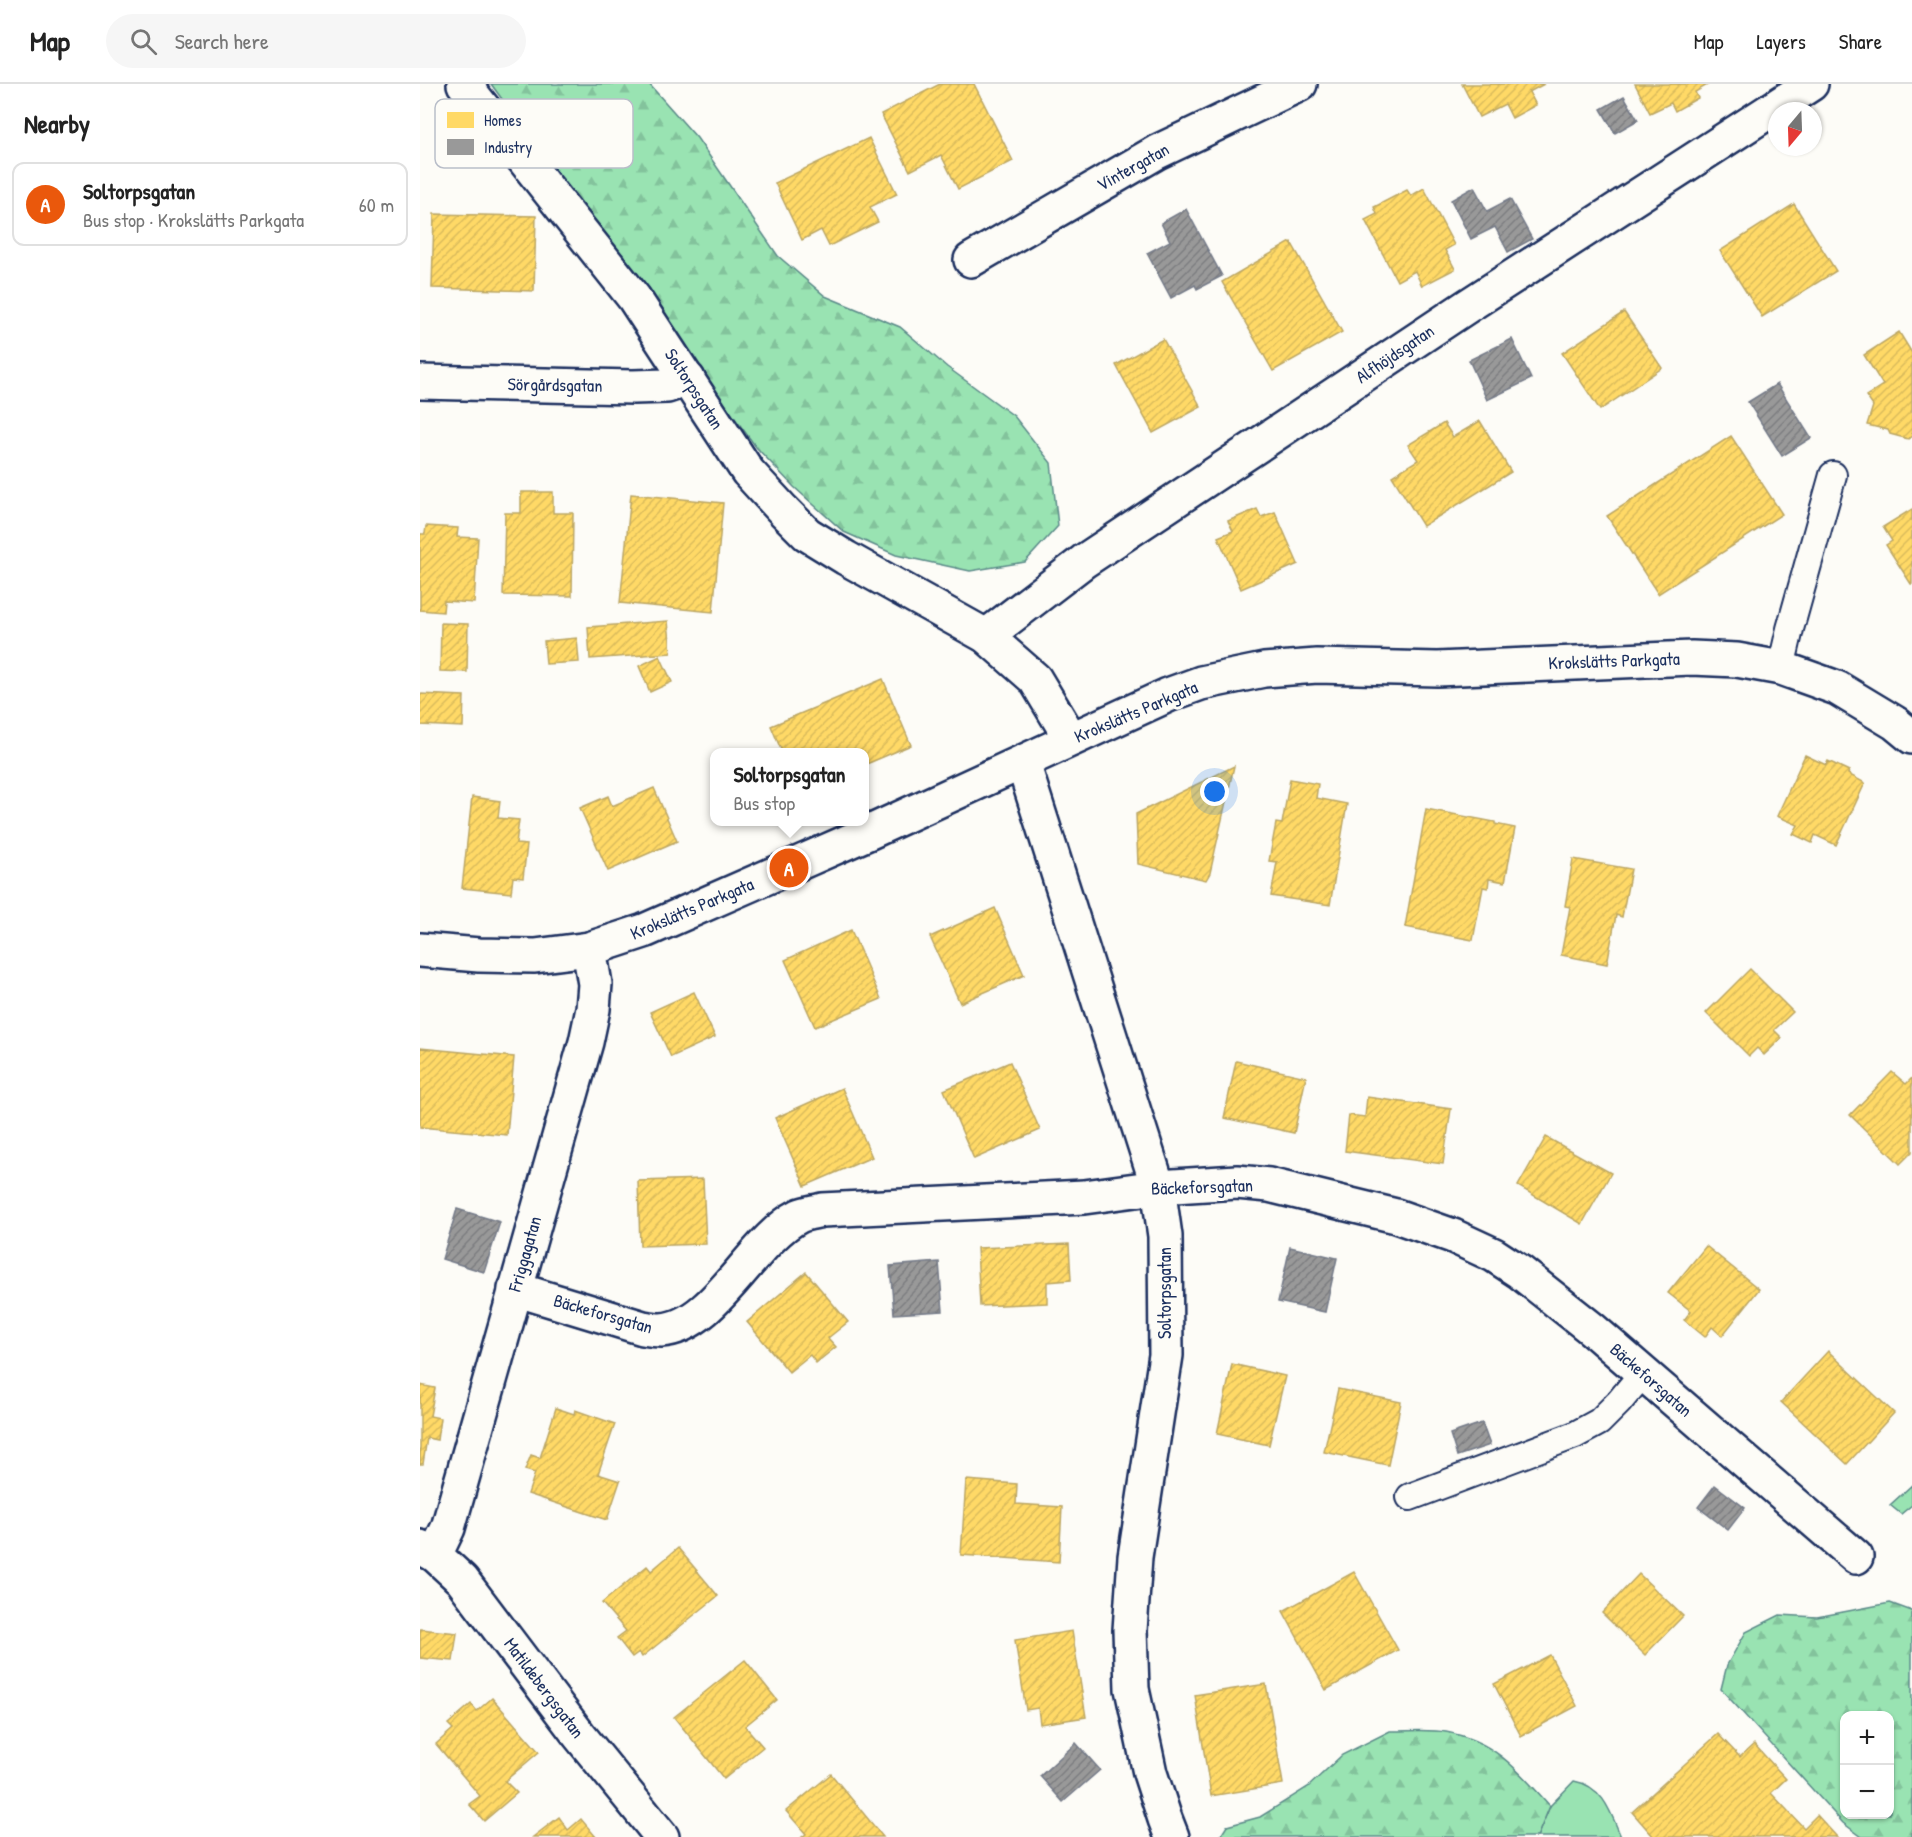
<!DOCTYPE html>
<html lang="en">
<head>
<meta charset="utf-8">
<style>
  body { margin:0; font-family:"Patrick Hand",sans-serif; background:#f6f6f6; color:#222 }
  .controls { position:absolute; right:18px; bottom:18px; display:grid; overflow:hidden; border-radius:12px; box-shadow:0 2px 4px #0004 }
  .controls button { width:54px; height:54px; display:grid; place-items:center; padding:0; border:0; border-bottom:2px solid #e0e0e0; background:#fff; color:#222; font:30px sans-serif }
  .compass { position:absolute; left:1348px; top:18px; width:54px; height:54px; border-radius:50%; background:#fff; box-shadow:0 2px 4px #0004; rotate:199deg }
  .you { position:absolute; left:795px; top:708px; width:21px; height:21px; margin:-15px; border:4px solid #fff; border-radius:50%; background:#1a73e8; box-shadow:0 0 0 9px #1a73e833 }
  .badge { display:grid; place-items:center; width:39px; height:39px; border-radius:50%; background:#ea580c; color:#fff; font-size:20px; font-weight:700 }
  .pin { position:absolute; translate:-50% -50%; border:3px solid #fff; box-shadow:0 2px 6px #0006 }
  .popup { position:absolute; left:290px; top:664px; width:159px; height:78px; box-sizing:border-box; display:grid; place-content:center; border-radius:12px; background:#fff; filter:drop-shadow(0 2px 4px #0005); font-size:20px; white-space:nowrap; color:#767676 }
  .popup b { font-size:22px; color:#222 }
  .popup::after { content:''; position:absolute; left:50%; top:100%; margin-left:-12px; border:12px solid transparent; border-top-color:#fff }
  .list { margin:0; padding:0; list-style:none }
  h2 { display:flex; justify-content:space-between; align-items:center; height:78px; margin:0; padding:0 24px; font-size:26px }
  h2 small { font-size:20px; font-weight:400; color:#767676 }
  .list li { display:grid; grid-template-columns:39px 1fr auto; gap:18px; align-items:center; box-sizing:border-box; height:84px; margin:0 12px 12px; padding:0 12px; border:2px solid #e0e0e0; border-radius:12px }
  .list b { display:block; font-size:22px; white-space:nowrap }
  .list p { margin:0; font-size:20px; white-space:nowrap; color:#767676 }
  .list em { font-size:20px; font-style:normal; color:#767676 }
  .icon { flex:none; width:33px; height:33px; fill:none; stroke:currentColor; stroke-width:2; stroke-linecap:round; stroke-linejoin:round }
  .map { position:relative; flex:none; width:1492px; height:1753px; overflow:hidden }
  header { display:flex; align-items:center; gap:36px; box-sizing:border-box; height:84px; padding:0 30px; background:#fff; border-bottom:2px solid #e0e0e0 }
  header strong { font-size:28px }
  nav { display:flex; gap:33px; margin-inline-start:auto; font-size:21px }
  .search { width:420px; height:54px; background:#f6f6f6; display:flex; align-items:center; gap:15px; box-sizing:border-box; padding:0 21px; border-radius:33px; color:#767676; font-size:22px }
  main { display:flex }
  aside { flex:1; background:#fff }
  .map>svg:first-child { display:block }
  .grass { fill:#99e3b2; stroke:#5a8988; stroke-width:1.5 }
  .forest { fill:url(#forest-firs); stroke:#5a8988; stroke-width:1.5; fill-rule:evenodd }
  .homes { fill:url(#homes-hatch); stroke:#bba664; stroke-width:1.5 }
  .industry { fill:url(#industry-hatch); stroke:#737987; stroke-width:1.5 }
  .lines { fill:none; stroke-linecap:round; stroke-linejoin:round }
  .lane-casing { stroke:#1b2f5e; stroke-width:30 }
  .street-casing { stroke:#1b2f5e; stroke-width:38 }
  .secondary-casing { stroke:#1b2f5e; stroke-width:38 }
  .lane { stroke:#fdfcf7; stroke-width:26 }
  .street { stroke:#fdfcf7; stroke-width:33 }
  .secondary { stroke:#fdfcf7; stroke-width:33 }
  .labels { text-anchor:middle; stroke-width:6; stroke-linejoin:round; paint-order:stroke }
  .street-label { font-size:18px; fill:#1b2f5e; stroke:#fdfcf7 }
  .key { fill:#fdfcf7; stroke:#b9bec9; stroke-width:1.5 }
  .key-label { font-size:16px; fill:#1b2f5e }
</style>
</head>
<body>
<header>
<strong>Map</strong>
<div class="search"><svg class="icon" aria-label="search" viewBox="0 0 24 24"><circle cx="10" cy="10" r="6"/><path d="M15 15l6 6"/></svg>Search here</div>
<nav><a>Map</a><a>Layers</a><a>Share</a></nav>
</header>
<main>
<aside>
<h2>Nearby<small></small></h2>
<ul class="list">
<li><span class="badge">A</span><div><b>Soltorpsgatan</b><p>Bus stop · Krokslätts Parkgata</p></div><em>60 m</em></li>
</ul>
</aside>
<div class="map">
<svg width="1492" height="1753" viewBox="0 0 1492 1753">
  <defs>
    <pattern id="forest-firs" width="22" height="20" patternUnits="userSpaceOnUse" patternTransform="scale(1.5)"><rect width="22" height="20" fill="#99e3b2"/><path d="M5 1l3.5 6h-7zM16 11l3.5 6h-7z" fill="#83c39c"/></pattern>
    <pattern id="homes-hatch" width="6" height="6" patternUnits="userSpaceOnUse" patternTransform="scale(1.5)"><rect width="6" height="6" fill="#ffd966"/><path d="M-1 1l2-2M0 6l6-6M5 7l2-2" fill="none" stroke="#dabb5b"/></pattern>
    <pattern id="industry-hatch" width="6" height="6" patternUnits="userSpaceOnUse" patternTransform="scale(1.5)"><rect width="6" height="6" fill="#999"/><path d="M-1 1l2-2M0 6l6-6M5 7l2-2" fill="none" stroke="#7c7d80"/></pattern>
  </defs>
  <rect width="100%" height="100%" fill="#fdfcf7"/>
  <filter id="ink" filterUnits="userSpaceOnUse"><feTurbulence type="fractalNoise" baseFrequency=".0167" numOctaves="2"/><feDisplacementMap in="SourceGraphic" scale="12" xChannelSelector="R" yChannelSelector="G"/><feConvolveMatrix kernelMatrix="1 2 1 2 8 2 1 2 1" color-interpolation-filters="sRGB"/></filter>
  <g filter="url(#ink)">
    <g class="grass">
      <path d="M 1492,1401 L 1492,1421 L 1481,1430 L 1470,1421 Z"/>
      <path d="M 1154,1697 C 1183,1702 1191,1729 1201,1753 L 1117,1753 L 1130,1722 Z"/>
    </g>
    <g class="forest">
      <path d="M 71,0 L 229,0 L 277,54 L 358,172 L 405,212 L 480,243 L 527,283 L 594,332 L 631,379 L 638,442 L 605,478 L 550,487 L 476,471 L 424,448 L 374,403 L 336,363 Z"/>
      <path d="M 1470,1519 L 1492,1527 L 1492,1753 L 1442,1753 L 1423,1739 L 1301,1605 L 1307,1581 L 1326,1548 L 1360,1531 L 1397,1533 ZM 1424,1632 L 1470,1632 L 1470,1730 L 1424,1730 Z"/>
      <path d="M 970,1647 C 988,1647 1009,1645 1026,1648 C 1075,1657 1098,1686 1130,1722 L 1117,1753 L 800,1753 L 807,1742 L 840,1733 L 888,1703 L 922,1671 Z"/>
    </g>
    <g class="homes">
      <path d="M 520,0 L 554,0 L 593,77 L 538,105 L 521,71 L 490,87 L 461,30 Z"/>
      <path d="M 1042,0 L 1124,0 L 1109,8 L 1116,21 L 1092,34 L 1085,20 L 1059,33 Z"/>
      <path d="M 1215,0 L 1289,0 L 1275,8 L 1278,14 L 1255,27 L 1251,19 L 1230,29 Z"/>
      <path d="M 449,54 L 477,110 L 450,123 L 458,138 L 409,162 L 401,146 L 382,156 L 355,99 Z"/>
      <path d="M 1004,104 L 1034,161 L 1025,166 L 1035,185 L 1002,202 L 995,187 L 977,197 L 945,136 L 957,130 L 954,123 L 987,106 L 991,112 Z"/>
      <path d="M 1374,120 L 1416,187 L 1342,233 L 1300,167 Z"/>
      <path d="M 14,130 L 116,132 L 114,207 L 12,204 Z"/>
      <path d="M 871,158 L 922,248 L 853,287 L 802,198 Z"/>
      <path d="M 1204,228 L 1242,284 L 1180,326 L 1142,269 Z"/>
      <path d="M 1479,248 L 1492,269 L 1492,352 L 1488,355 L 1470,350 L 1468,346 L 1447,341 L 1453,322 L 1446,312 L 1463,301 L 1444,271 Z"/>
      <path d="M 743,255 L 781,323 L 733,349 L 696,281 Z"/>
      <path d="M 1060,337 L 1091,388 L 1003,442 L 972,392 L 998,376 L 988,361 L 1024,339 L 1033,353 Z"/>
      <path d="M 1311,352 L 1362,430 L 1238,510 L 1187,432 Z"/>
      <path d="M 101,408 L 133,408 L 133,429 L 153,429 L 152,512 L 83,511 L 85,429 L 101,429 Z"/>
      <path d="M 211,410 L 303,419 L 293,528 L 200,519 Z"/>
      <path d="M 837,425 L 841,433 L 855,428 L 878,480 L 821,505 L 798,453 L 813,447 L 808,437 Z"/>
      <path d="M 1492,425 L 1492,500 L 1491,500 L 1466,461 L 1472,457 L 1463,443 Z"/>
      <path d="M 6,442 L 38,444 L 37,453 L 58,454 L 54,519 L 24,517 L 23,528 L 0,526 L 0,450 L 5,450 Z"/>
      <path d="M 248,537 L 251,569 L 170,575 L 168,543 Z"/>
      <path d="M 21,539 L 48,540 L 47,588 L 20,587 Z"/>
      <path d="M 157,554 L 159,578 L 126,580 L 124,557 Z"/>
      <path d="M 240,572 L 252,598 L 230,608 L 219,582 Z"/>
      <path d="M 463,595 L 491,661 L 444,681 L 444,668 L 362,668 L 351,642 Z"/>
      <path d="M 0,610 L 44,612 L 43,643 L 0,641 Z"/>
      <path d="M 1385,671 L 1406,681 L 1408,677 L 1429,687 L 1428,690 L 1445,699 L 1416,761 L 1395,751 L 1392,759 L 1373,750 L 1378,741 L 1357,732 Z"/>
      <path d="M 814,682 L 790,789 L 786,796 L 718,780 L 716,730 Z"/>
      <path d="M 870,695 L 898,700 L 896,714 L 927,720 L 910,821 L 851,812 L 857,778 L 849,777 L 856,739 L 862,740 Z"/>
      <path d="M 234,704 L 257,757 L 188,787 L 160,724 L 188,712 L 192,722 Z"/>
      <path d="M 52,713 L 80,717 L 78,734 L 99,736 L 96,760 L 107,761 L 103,794 L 93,793 L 91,809 L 42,804 Z"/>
      <path d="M 1006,725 L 1075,738 L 1075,740 L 1095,744 L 1085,798 L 1069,795 L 1068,804 L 1063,803 L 1053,856 L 985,843 Z"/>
      <path d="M 1153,775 L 1211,785 L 1202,833 L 1196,831 L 1187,880 L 1141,871 L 1150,823 L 1145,822 Z"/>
      <path d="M 575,824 L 604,891 L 540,919 L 510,853 Z"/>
      <path d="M 431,846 L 461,915 L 395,943 L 365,876 Z"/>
      <path d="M 1330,885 L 1373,928 L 1354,946 L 1362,954 L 1344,971 L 1337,964 L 1329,972 L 1286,929 Z"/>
      <path d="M 274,908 L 295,953 L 251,973 L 230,928 Z"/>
      <path d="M 0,964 L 94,973 L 87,1051 L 0,1043 Z"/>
      <path d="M 816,977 L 886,993 L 874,1049 L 804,1034 Z"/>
      <path d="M 590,978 L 620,1046 L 554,1075 L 524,1006 Z"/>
      <path d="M 1472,988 L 1486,1000 L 1492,994 L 1492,1068 L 1480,1080 L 1430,1031 Z"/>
      <path d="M 422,1004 L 452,1073 L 385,1102 L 355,1034 Z"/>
      <path d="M 947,1013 L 1031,1025 L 1023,1080 L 925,1067 L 929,1031 L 945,1033 Z"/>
      <path d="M 1126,1053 L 1191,1089 L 1162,1140 L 1098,1102 Z"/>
      <path d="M 283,1095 L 286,1160 L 220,1162 L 218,1097 Z"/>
      <path d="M 649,1160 L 651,1196 L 627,1198 L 627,1219 L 560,1222 L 557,1164 Z"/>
      <path d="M 1286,1162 L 1339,1205 L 1302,1252 L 1292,1243 L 1285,1253 L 1264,1236 L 1271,1227 L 1248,1209 Z"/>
      <path d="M 386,1188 L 428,1238 L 408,1254 L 416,1263 L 396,1279 L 390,1271 L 369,1288 L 327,1238 Z"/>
      <path d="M 1408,1267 L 1474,1329 L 1427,1380 L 1361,1318 Z"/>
      <path d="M 812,1280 L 865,1292 L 849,1361 L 797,1350 Z"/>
      <path d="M 0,1301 L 15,1304 L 10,1332 L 20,1334 L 17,1356 L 7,1354 L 3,1380 L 0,1380 Z"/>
      <path d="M 918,1305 L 981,1318 L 968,1381 L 904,1368 Z"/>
      <path d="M 136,1324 L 154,1330 L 155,1326 L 195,1340 L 178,1390 L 200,1397 L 187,1436 L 108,1410 L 115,1389 L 105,1386 L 111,1371 L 120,1374 Z"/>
      <path d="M 546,1396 L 597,1400 L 596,1420 L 642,1423 L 639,1478 L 541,1471 Z"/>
      <path d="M 258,1464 L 298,1512 L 222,1573 L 219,1568 L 212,1573 L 197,1554 L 206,1547 L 182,1519 L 227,1482 L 231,1487 Z"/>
      <path d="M 934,1488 L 978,1566 L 906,1606 L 863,1527 Z"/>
      <path d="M 1219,1490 L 1263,1532 L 1225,1571 L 1182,1529 Z"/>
      <path d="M 0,1545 L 37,1549 L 33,1577 L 0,1574 Z"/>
      <path d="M 652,1547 L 666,1633 L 620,1640 L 618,1624 L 606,1626 L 595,1556 Z"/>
      <path d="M 1130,1571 L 1157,1622 L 1101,1652 L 1074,1600 Z"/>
      <path d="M 325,1576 L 357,1616 L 325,1642 L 343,1663 L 304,1695 L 254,1633 Z"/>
      <path d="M 846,1600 L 863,1700 L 791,1712 L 775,1611 Z"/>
      <path d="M 72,1614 L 119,1668 L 85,1697 L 97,1709 L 64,1737 L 49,1720 L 60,1712 L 16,1660 L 33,1645 L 28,1640 L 51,1620 L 57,1627 Z"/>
      <path d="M 1298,1650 L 1320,1673 L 1334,1660 L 1366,1695 L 1351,1709 L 1384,1744 L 1397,1731 L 1417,1753 L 1232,1753 L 1233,1752 L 1212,1728 Z"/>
      <path d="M 411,1690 L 463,1753 L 382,1753 L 386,1750 L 366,1727 Z"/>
      <path d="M 139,1733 L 148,1746 L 161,1735 L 176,1753 L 113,1753 Z"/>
    </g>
    <g class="industry">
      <path d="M 1204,12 L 1218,36 L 1195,49 L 1181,25 Z"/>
      <path d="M 1054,103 L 1067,127 L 1090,115 L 1112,155 L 1088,168 L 1075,143 L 1051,155 L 1031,116 Z"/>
      <path d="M 766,125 L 802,192 L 777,205 L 775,201 L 751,214 L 727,169 L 750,157 L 741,139 Z"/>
      <path d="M 1092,255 L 1111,295 L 1067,316 L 1049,276 Z"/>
      <path d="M 1357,300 L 1391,354 L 1362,372 L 1328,318 Z"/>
      <path d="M 37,1125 L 80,1138 L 64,1188 L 22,1175 Z"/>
      <path d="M 870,1163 L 917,1174 L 905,1228 L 858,1218 Z"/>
      <path d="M 519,1178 L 523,1227 L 474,1230 L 470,1182 Z"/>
      <path d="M 1062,1339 L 1070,1361 L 1037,1372 L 1030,1350 Z"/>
      <path d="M 1295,1401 L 1325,1424 L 1308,1446 L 1278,1423 Z"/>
      <path d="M 656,1659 L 680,1686 L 643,1718 L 620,1692 Z"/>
    </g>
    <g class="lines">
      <g class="lane-casing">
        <g id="lane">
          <path d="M 1361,584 L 1370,545 L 1413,391"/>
          <path d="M 990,1413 L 1155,1351 L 1179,1338 L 1199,1318 L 1223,1289"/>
        </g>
      </g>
      <g class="street-casing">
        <g id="street">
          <path d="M 44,0 L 214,214 L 328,388 L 363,426 L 387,450 L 426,474 L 566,552 L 615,595 L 651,655"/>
          <path d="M 551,176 L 737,68 L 880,0"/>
          <path d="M 0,298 L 213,303 L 247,302 L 268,295"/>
          <path d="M 566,552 L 664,477 L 1046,223 L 1391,0"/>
          <path d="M 603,679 L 738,1103 L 745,1152 L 746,1271 L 715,1473 L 710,1546 L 712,1605 L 730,1689 L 745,1735 L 752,1753"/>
          <path d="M 95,1205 L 223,1244 C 229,1245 235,1246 241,1246 C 295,1243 332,1156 379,1132 C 386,1129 395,1128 402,1126 L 664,1113 L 738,1103 L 817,1098 L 849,1101 L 976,1132 L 1033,1152 L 1074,1171 L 1100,1188 L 1172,1245 L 1436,1473"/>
          <path d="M 0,1463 L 15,1471 L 42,1496 L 159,1651 L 242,1753"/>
          <path d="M 15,1471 L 28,1444 L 166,958 L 173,925 L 175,900 L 169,865"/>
        </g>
      </g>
      <g class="secondary-casing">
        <path id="secondary" d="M 0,866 L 59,871 L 115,872 L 169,865 L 224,847 L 450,748 L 748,611 L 781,599 L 844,586 L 897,582 L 1017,585 L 1272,574 L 1317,576 L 1361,584 L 1417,604 L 1475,639 L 1492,653"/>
      </g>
      <use href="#lane" class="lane"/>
      <use href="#street" class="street"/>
      <use href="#secondary" class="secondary"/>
    </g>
  </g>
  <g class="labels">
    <g class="street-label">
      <text transform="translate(713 83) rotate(-29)" y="6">Vintergatan</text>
      <text transform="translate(975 270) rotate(-34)" y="6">Alfhöjdsgatan</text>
      <text transform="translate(135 301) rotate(1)" y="6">Sörgårdsgatan</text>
      <text transform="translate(274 305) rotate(57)" y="6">Soltorpsgatan</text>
      <text transform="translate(1194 577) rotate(-2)" y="6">Krokslätts Parkgata</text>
      <text transform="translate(716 628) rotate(-23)" y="6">Krokslätts Parkgata</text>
      <text transform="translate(272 825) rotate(-23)" y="6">Krokslätts Parkgata</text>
      <text transform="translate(782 1103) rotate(-2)" y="6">Bäckeforsgatan</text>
      <text transform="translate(105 1170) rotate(-74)" y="6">Friggagatan</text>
      <text transform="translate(745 1209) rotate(-90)" y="6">Soltorpsgatan</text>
      <text transform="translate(183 1230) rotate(16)" y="6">Bäckeforsgatan</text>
      <text transform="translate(1231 1296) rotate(41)" y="6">Bäckeforsgatan</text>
      <text transform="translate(124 1604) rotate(53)" y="6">Matildebergsgatan</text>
    </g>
  </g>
  <rect x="15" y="15" width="198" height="69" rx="9" class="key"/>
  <rect x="27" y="28" width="27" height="16" fill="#ffd966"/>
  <rect x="27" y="55" width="27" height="16" fill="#999"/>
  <g class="key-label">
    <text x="64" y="42">Homes</text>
    <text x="64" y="69">Industry</text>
  </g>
</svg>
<div class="controls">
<button>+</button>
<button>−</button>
</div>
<svg class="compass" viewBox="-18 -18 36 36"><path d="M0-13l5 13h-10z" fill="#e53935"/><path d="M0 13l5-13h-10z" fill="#767676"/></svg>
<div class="you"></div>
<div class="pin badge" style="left:369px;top:784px">A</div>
<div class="popup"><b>Soltorpsgatan</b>Bus stop</div>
</div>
</main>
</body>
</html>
